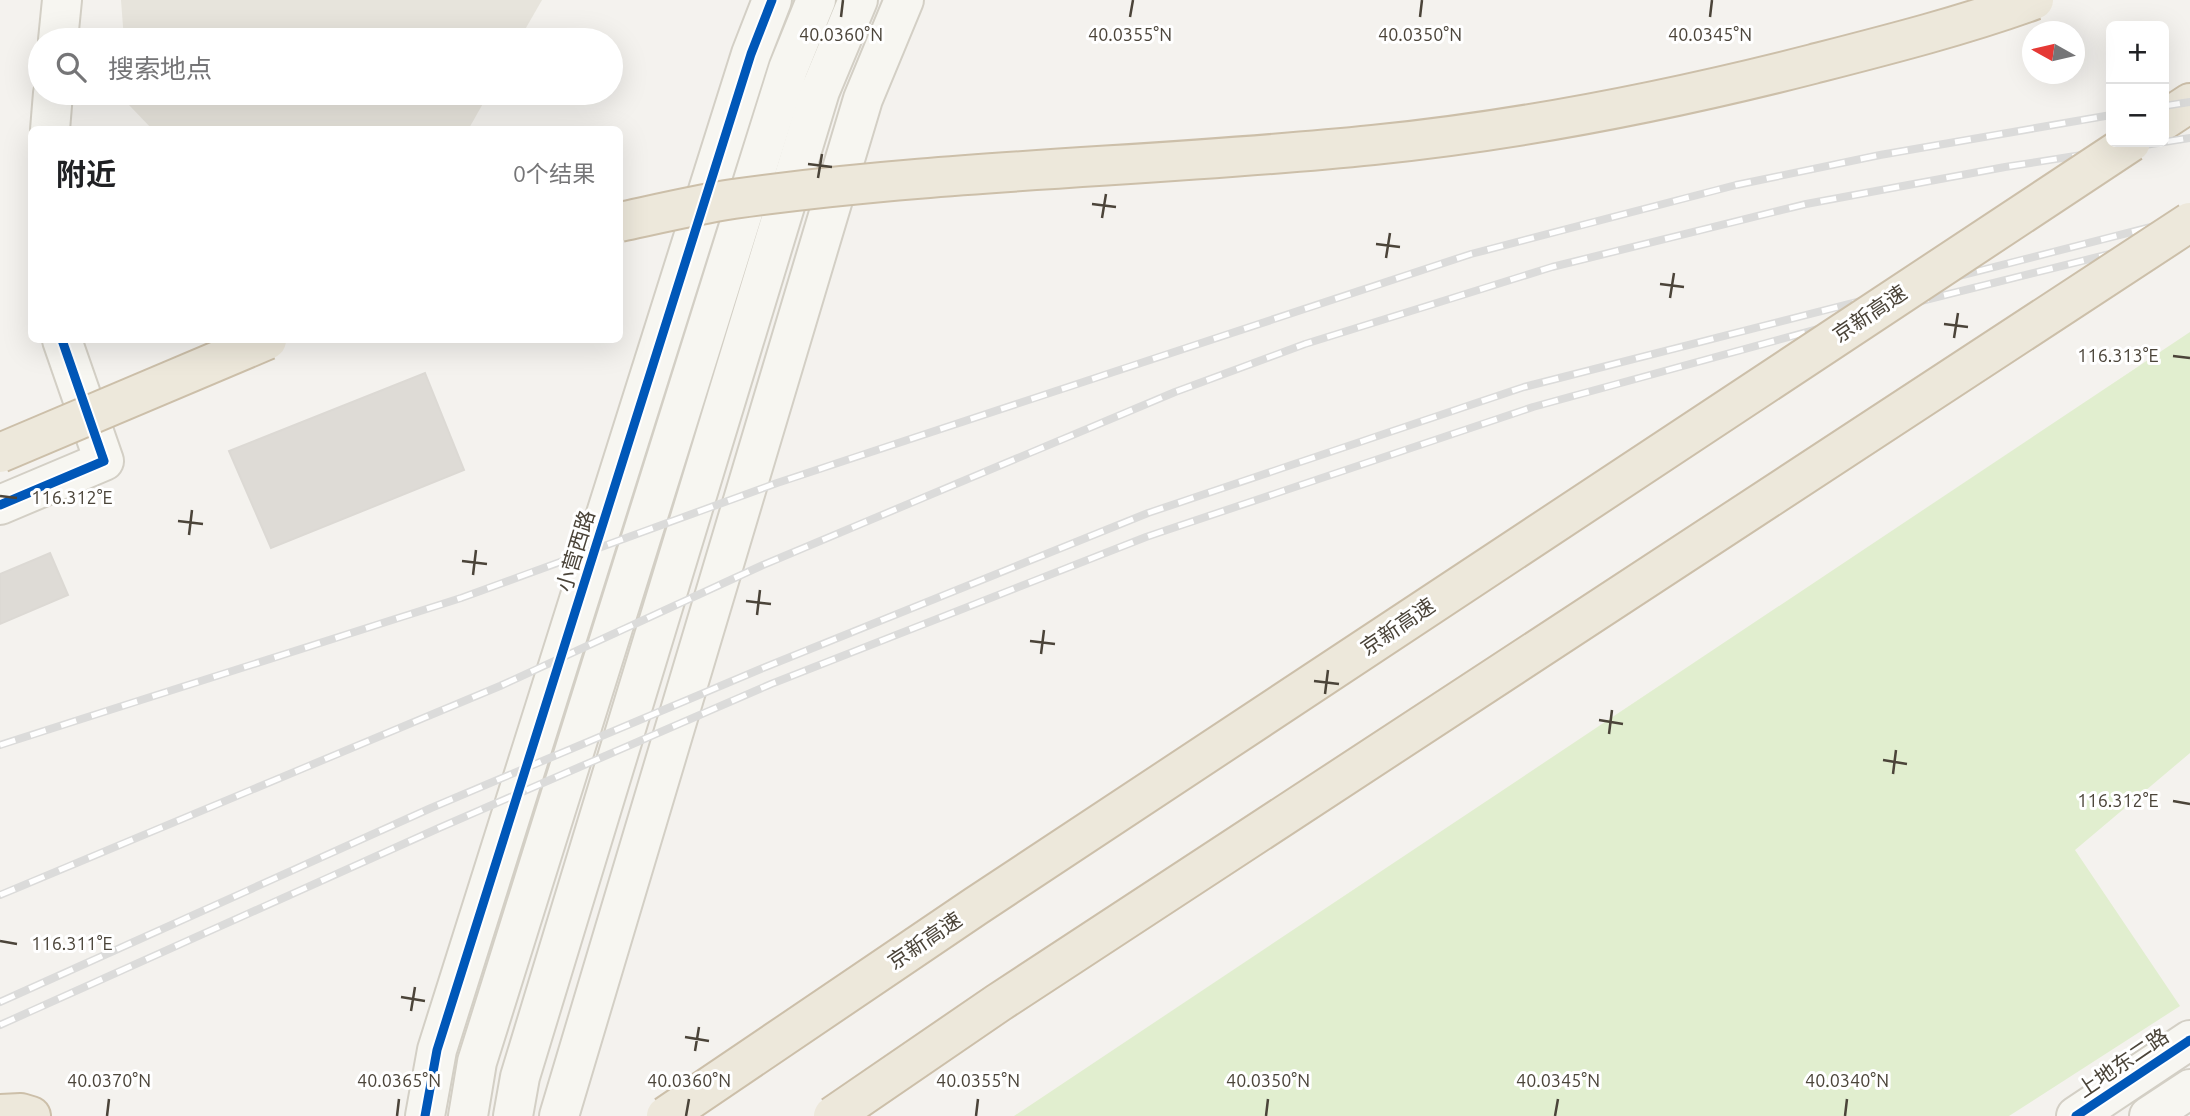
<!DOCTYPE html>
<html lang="zh">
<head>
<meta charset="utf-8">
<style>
  body { margin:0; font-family:Ubuntu,"Noto Sans SC",sans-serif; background:#f2f2f2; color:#202124 }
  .controls { position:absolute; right:21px; top:21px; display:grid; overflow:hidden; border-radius:10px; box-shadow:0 7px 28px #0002 }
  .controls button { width:63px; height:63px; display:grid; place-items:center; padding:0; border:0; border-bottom:2px solid #e0e0e0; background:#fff; color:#202124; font:35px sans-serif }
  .compass { position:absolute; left:2022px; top:21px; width:63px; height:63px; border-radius:50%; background:#fff; box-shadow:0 7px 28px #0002; rotate:278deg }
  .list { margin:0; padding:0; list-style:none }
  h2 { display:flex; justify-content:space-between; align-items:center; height:91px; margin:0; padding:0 28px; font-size:30px }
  h2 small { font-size:23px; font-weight:400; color:#757577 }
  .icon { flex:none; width:38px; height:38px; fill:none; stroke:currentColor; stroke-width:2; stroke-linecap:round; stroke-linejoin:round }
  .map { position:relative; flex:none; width:2190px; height:1116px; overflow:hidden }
  .search { position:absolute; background:#fff; box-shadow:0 7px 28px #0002; left:28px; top:28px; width:595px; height:77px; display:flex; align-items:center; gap:18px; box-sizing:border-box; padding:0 24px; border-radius:38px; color:#757577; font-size:26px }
  .panel { position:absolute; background:#fff; box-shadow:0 7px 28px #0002; left:28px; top:126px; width:595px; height:217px; border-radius:10px }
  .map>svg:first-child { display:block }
  .residential { fill:#e7e4dc }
  .green { fill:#e1eecf }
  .building { fill:#dedbd6; stroke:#dcd9d4; stroke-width:2 }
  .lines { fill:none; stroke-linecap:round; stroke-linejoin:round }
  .secondary-casing { stroke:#d3cfc5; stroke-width:42 }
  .highway-casing { stroke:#ccbfa9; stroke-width:42 }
  .secondary { stroke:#f7f6f1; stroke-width:38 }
  .highway { stroke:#ede8db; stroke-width:38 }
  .rail-casing { stroke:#dbdbda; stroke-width:8 }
  .rail { stroke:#fff; stroke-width:5; stroke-dasharray:16; stroke-linecap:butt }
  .highway-bridge-casing { stroke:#ccbfa9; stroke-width:42; stroke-linecap:butt }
  .highway-bridge { stroke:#ede8db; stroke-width:38 }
  .cycleway-casing { stroke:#fff; stroke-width:13 }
  .cycleway { stroke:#0057b8; stroke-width:9 }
  .ticks { fill:none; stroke:#4b4439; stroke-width:2.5 }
  .labels { text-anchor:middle; stroke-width:6; stroke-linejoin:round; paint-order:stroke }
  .street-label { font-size:21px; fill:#4b4439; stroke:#fff }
  .ticks-label { font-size:18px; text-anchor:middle; fill:#4b4439; stroke:#fff; stroke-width:6; stroke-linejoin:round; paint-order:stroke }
</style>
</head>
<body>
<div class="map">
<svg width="2190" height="1116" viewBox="0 0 2190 1116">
  <rect width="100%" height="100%" fill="#f4f2ee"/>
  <g class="residential">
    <path d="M 121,0 L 542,0 L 519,40 L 124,40 Z"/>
    <path d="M 128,93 L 489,93 L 468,130 L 152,129 L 129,105 Z"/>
  </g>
  <path class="green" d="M 2190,332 L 2190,753 L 2075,850 L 2180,1006 L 2009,1116 L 1014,1116 Z"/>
  <g class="building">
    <path d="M 425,373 L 464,470 L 271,548 L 229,451 Z"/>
    <path d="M 50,553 L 68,595 L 0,624 L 0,574 Z"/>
  </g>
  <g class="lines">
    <g class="secondary-casing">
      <g id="secondary">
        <path d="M 58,40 L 62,0"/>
        <path d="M 50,130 L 53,93"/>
        <path d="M 0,505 L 104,461 L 62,340"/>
        <path d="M 425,1116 L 437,1050 L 751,54 L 772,0"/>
        <path d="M 468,1116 L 477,1062 L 788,69 L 816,0"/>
        <path d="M 513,1116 L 520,1077 L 820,91 L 858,0"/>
        <path d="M 559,1116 L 863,99 L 904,0"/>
        <path d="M 2076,1116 L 2190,1040"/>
        <path d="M 2149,1116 L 2190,1089"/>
      </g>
    </g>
    <g class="highway-casing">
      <g id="highway">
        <path d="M 2164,120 L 2190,103"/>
        <path d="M 0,1114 L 21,1113 L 31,1116"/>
      </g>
    </g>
    <use href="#secondary" class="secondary"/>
    <use href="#highway" class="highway"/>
    <g class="rail-casing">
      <g id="rail">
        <path d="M 2164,106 L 2190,102"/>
        <path d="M 0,745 L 461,598 L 777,483 L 1471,254 L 1736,185 L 1880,155 L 2111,115"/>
        <path d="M 0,895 L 500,686 L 763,565 L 1175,392 L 1305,344 L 1552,267 L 1806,204 L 2005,167 L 2190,138"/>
        <path d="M 0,1002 L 431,808 L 763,668 L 1148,513 L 1524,387 L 2190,217"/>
        <path d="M 0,1025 L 439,828 L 771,684 L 1146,537 L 1533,407 L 1913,303 L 2190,234"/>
      </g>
    </g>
    <use href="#rail" class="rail"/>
    <g class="highway-bridge-casing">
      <g id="highway-bridge">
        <path d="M 620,222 C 657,214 695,205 733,199 C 945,169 1160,167 1373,145 C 1521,130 1668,101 1813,64 C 1887,45 1962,26 2034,0"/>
        <path d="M 0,453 L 267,340"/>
        <path d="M 666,1116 L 976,906 L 2131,142"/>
        <path d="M 833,1116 L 998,1003 L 2190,222"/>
      </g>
    </g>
    <use href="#highway-bridge" class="highway-bridge"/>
    <g class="cycleway-casing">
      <g id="cycleway">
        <path d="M 0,505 L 104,461 L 62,340"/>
        <path d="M 425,1116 L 437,1050 L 751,54 L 772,0"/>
        <path d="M 2076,1116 L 2190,1040"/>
      </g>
    </g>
    <use href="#cycleway" class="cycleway"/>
  </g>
  <path class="ticks" d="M 841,17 L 843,0M 1130,17 L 1133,0M 1420,17 L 1422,0M 1710,17 L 1712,0M 808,164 L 832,167M 818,178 L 822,154M 1092,204 L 1116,207M 1102,218 L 1106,194M 1376,244 L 1400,247M 1386,258 L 1390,233M 1660,284 L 1684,287M 1670,298 L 1674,273M 1944,324 L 1968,327M 1954,338 L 1958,313M 2173,356 L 2190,358M 0,496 L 17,498M 178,521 L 203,524M 189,535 L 192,510M 462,561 L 487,564M 473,575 L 476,550M 746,601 L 771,604M 757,615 L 760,590M 1030,641 L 1055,644M 1041,654 L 1044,630M 1314,681 L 1339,684M 1325,694 L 1328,670M 1599,720 L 1623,724M 1609,734 L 1612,710M 1883,760 L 1907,764M 1893,774 L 1896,750M 2173,801 L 2190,804M 0,941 L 17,944M 401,997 L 425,1001M 411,1011 L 415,987M 685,1037 L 709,1041M 695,1051 L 699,1027M 107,1116 L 109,1099M 397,1116 L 399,1099M 686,1116 L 689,1099M 976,1116 L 978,1099M 1266,1116 L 1268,1099M 1555,1116 L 1558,1099M 1845,1116 L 1847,1099"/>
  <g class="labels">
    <g class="street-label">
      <text transform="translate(1870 314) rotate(-34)" y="7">京新高速</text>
      <text transform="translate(576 551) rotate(-73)" y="7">小营西路</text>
      <text transform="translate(1398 627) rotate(-34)" y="7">京新高速</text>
      <text transform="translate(925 941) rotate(-34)" y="7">京新高速</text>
      <text transform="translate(2123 1063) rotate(-34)" y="7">上地东二路</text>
    </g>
  </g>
  <g class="ticks-label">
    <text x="841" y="41">40.0360°N</text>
    <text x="1130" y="41">40.0355°N</text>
    <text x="1420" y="41">40.0350°N</text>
    <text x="1710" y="41">40.0345°N</text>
    <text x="2118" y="362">116.313°E</text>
    <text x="72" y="504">116.312°E</text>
    <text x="2118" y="807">116.312°E</text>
    <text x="72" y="950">116.311°E</text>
    <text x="109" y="1087">40.0370°N</text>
    <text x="399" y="1087">40.0365°N</text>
    <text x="689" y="1087">40.0360°N</text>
    <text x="978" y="1087">40.0355°N</text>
    <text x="1268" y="1087">40.0350°N</text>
    <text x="1558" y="1087">40.0345°N</text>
    <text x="1847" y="1087">40.0340°N</text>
  </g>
</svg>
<div class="controls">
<button>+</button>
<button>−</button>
</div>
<svg class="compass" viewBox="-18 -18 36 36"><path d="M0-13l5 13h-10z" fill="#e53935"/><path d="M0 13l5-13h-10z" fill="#757577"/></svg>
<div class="search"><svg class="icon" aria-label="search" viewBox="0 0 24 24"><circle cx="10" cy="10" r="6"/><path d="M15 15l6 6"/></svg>搜索地点</div>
<section class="panel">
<h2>附近<small>0个结果</small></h2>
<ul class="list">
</ul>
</section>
</div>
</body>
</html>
